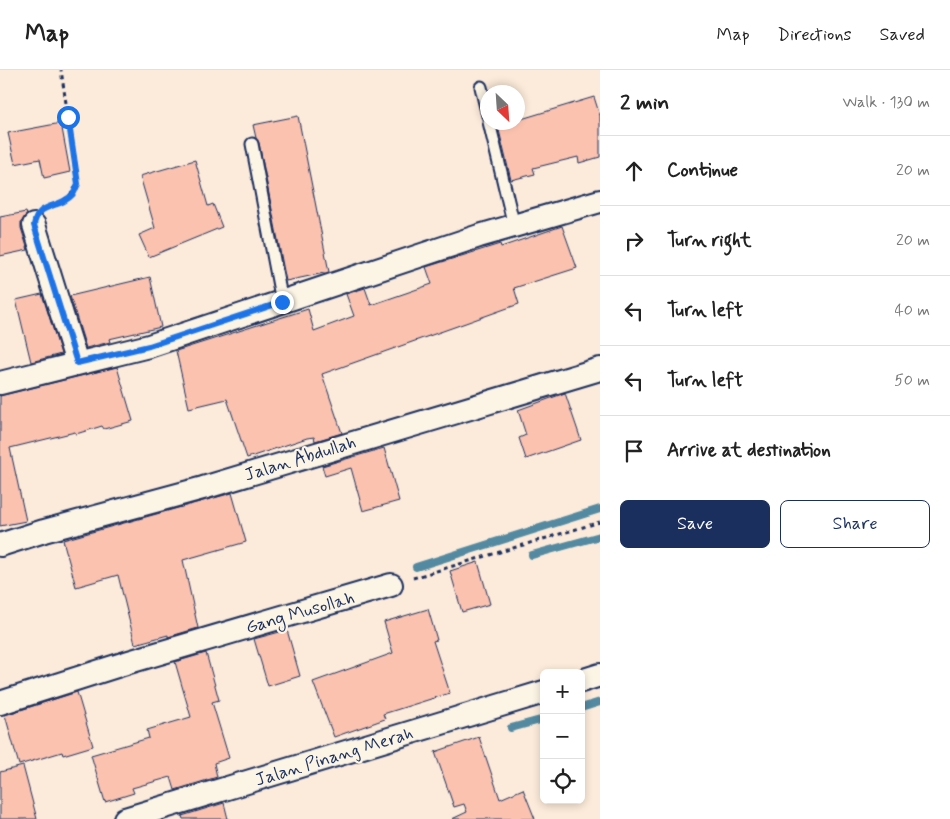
<!DOCTYPE html>
<html lang="en">
<head>
<meta charset="utf-8">
<style>
  body { margin:0; font-family:Mynerve,sans-serif; background:#f2f2f2; color:#222 }
  .controls { position:absolute; right:15px; bottom:15px; display:grid; overflow:hidden; border-radius:8px; box-shadow:0 2px 8px #0003 }
  .controls button { width:45px; height:45px; display:grid; place-items:center; padding:0; border:0; border-bottom:1px solid #e0e0e0; background:#fff; color:#222; font:25px sans-serif }
  .compass { position:absolute; left:480px; top:15px; width:45px; height:45px; border-radius:50%; background:#fff; box-shadow:0 2px 8px #0003; rotate:155deg }
  .stop { position:absolute; width:15px; height:15px; margin:-11px; border:4px solid #1a73e8; border-radius:50%; background:#fff }
  .stop.end { background:#1a73e8; border-color:#fff; box-shadow:0 1px 5px #0008 }
  .list { margin:0; padding:0; list-style:none }
  h2 { display:flex; justify-content:space-between; align-items:center; height:65px; margin:0; padding:0 20px; font-size:21px }
  h2 small { font-size:16px; font-weight:400; color:#767676 }
  .list li { display:grid; grid-template-columns:32px 1fr auto; gap:15px; align-items:center; box-sizing:border-box; height:70px; padding:0 20px; border-top:1px solid #e0e0e0 }
  .list b { display:block; font-size:19px; white-space:nowrap }
  .list em { font-size:16px; font-style:normal; color:#767676 }
  .actions { display:flex; gap:10px; padding:15px 20px }
  .actions a { flex:1; padding:11px 0; border:1px solid #1b2f5e; border-radius:8px; text-align:center; font-size:18px; color:#1b2f5e }
  .actions .main { background:#1b2f5e; color:#fff }
  .icon { flex:none; width:28px; height:28px; fill:none; stroke:currentColor; stroke-width:2; stroke-linecap:round; stroke-linejoin:round }
  .map { position:relative; flex:none; width:600px; height:749px; overflow:hidden }
  header { display:flex; align-items:center; gap:30px; box-sizing:border-box; height:70px; padding:0 25px; background:#fff; border-bottom:1px solid #e0e0e0 }
  header strong { font-size:24px }
  nav { display:flex; gap:28px; margin-inline-start:auto; font-size:18px }
  main { display:flex }
  aside { flex:1; background:#fff }
  .map>svg:first-child { display:block }
  .lines { fill:none; stroke-linecap:round; stroke-linejoin:round }
  .stream { stroke:#528aa1; stroke-width:8 }
  .building { fill:#fbc2af; stroke:#1b2f5e }
  .service-casing { stroke:#1b2f5e; stroke-width:15 }
  .minor-casing { stroke:#1b2f5e; stroke-width:26 }
  .path { stroke:#1b2f5e; stroke-width:3; stroke-dasharray:4 4; stroke-linecap:butt }
  .service { stroke:#fcf5e5; stroke-width:11 }
  .minor { stroke:#fcf5e5; stroke-width:22 }
  .route { stroke:#1a73e8; stroke-width:6 }
  .labels { text-anchor:middle; stroke-width:4.5; stroke-linejoin:round; paint-order:stroke }
  .street-label { font-size:18px; fill:#1b2f5e; stroke:#fcf5e5 }
</style>
</head>
<body>
<header>
<strong>Map</strong>
<nav><a>Map</a><a>Directions</a><a>Saved</a></nav>
</header>
<main>
<div class="map">
<svg width="600" height="749" viewBox="0 0 600 749">
  <rect width="100%" height="100%" fill="#fcebda"/>
  <filter id="ink" filterUnits="userSpaceOnUse"><feTurbulence type="fractalNoise" baseFrequency=".02" numOctaves="2"/><feDisplacementMap in="SourceGraphic" scale="10" xChannelSelector="R" yChannelSelector="G"/><feConvolveMatrix kernelMatrix="1 2 1 2 8 2 1 2 1" color-interpolation-filters="sRGB"/></filter>
  <g filter="url(#ink)">
    <g class="lines">
      <g class="stream">
        <path d="M 532,485 L 600,466"/>
        <path d="M 416,497 L 600,439"/>
        <path d="M 581,638 L 600,632"/>
        <path d="M 511,658 L 544,649"/>
      </g>
    </g>
    <g class="building">
      <path d="M 594,27 L 600,46 L 600,87 L 579,93 L 578,87 L 533,98 L 535,104 L 511,110 L 497,52 L 518,52 L 518,50 Z"/>
      <path d="M 298,46 L 329,202 L 286,211 L 259,73 L 256,68 L 253,55 Z"/>
      <path d="M 61,53 L 70,102 L 44,108 L 40,89 L 15,94 L 8,63 Z"/>
      <path d="M 195,90 L 208,136 L 213,134 L 222,157 L 149,187 L 139,165 L 155,158 L 140,106 Z"/>
      <path d="M 26,142 L 27,145 L 21,152 L 21,158 L 28,180 L 0,186 L 0,147 Z"/>
      <path d="M 562,156 L 577,198 L 514,218 L 519,234 L 322,304 L 342,363 L 315,371 L 314,367 L 307,368 L 247,388 L 227,329 L 189,338 L 176,281 L 308,239 L 314,261 L 354,246 L 346,224 L 365,218 L 371,235 L 432,214 L 426,197 L 500,174 L 501,177 Z"/>
      <path d="M 150,207 L 161,257 L 109,269 L 110,272 L 86,278 L 70,226 Z"/>
      <path d="M 42,224 L 61,284 L 31,292 L 16,230 Z"/>
      <path d="M 117,297 L 133,351 L 104,359 L 102,356 L 76,364 L 75,362 L 10,378 L 26,451 L 0,456 L 0,326 Z"/>
      <path d="M 565,323 L 581,370 L 526,389 L 519,368 L 526,365 L 518,340 Z"/>
      <path d="M 384,378 L 399,431 L 363,441 L 351,398 L 325,406 L 322,396 Z"/>
      <path d="M 232,423 L 246,472 L 183,490 L 198,558 L 168,567 L 168,565 L 135,574 L 118,505 L 76,517 L 63,470 Z"/>
      <path d="M 478,492 L 490,534 L 462,542 L 450,501 Z"/>
      <path d="M 428,539 L 437,570 L 433,571 L 450,623 L 383,644 L 385,649 L 334,667 L 313,612 L 393,583 L 384,552 Z"/>
      <path d="M 287,560 L 300,606 L 268,616 L 254,569 Z"/>
      <path d="M 206,583 L 219,630 L 212,632 L 229,688 L 214,693 L 217,707 L 175,720 L 171,707 L 132,718 L 134,723 L 105,732 L 91,685 L 149,668 L 147,660 L 191,647 L 175,592 Z"/>
      <path d="M 77,622 L 93,676 L 63,685 L 62,682 L 19,695 L 5,645 Z"/>
      <path d="M 479,667 L 500,729 L 523,719 L 535,749 L 452,749 L 467,742 L 464,734 L 454,737 L 435,682 Z"/>
      <path d="M 23,696 L 37,749 L 0,749 L 0,702 Z"/>
      <path d="M 224,733 L 228,749 L 183,749 L 182,746 Z"/>
    </g>
    <g class="lines">
      <g class="service-casing">
        <g id="service">
          <path d="M 481,17 L 488,46"/>
          <path d="M 489,52 L 514,156"/>
          <path d="M 252,74 L 282,232"/>
        </g>
      </g>
      <g class="minor-casing">
        <g id="minor">
          <path d="M 34,155 L 77,293"/>
          <path d="M 0,313 L 149,276 L 479,166 L 600,131"/>
          <path d="M 0,475 L 44,461 L 203,418 L 600,299"/>
          <path d="M 581,611 L 600,605"/>
          <path d="M 0,633 L 129,592 L 391,515"/>
          <path d="M 125,749 L 544,622"/>
        </g>
      </g>
      <g class="path">
        <path d="M 49,137 C 63,132 72,128 78,113 L 61,0"/>
        <path d="M 413,508 L 600,452"/>
      </g>
      <use href="#service" class="service"/>
      <use href="#minor" class="minor"/>
    </g>
  </g>
  <g class="lines" filter="url(#ink)">
    <path class="route" d="M 68,47 L 78,114 C 76,117 75,122 73,124 C 59,140 38,131 34,155 L 77,293 L 149,276 L 282,232"/>
  </g>
  <g class="labels">
    <g class="street-label">
      <text transform="translate(300 388) rotate(-17)" y="6">Jalan Abdullah</text>
      <text transform="translate(300 542) rotate(-16)" y="6">Gang Musollah</text>
      <text transform="translate(334 686) rotate(-17)" y="6">Jalan Pinang Merah</text>
    </g>
  </g>
</svg>
<div class="controls">
<button>+</button>
<button>−</button>
<button><svg class="icon" aria-label="locate" viewBox="0 0 24 24"><circle cx="12" cy="12" r="6"/><path d="M12 2v4M12 18v4M2 12h4M18 12h4"/></svg></button>
</div>
<svg class="compass" viewBox="-18 -18 36 36"><path d="M0-13l5 13h-10z" fill="#e53935"/><path d="M0 13l5-13h-10z" fill="#767676"/></svg>
<div class="stop" style="left:68px;top:47px"></div>
<div class="stop end" style="left:282px;top:232px"></div>
</div>
<aside>
<h2>2 min<small>Walk · 130 m</small></h2>
<ul class="list">
<li><svg class="icon" aria-label="ahead" viewBox="0 0 24 24"><path d="M12 20V5M6 11l6-6 6 6"/></svg><div><b>Continue</b></div><em>20 m</em></li>
<li><svg class="icon" aria-label="right" viewBox="0 0 24 24"><path d="M7 20v-9h11M14 6l5 5-5 5"/></svg><div><b>Turn right</b></div><em>20 m</em></li>
<li><svg class="icon" aria-label="left" viewBox="0 0 24 24"><path d="M17 20v-9H6M10 6l-5 5 5 5"/></svg><div><b>Turn left</b></div><em>40 m</em></li>
<li><svg class="icon" aria-label="left" viewBox="0 0 24 24"><path d="M17 20v-9H6M10 6l-5 5 5 5"/></svg><div><b>Turn left</b></div><em>50 m</em></li>
<li><svg class="icon" aria-label="arrive" viewBox="0 0 24 24"><path d="M6 21V4h12l-3 4 3 4H6"/></svg><div><b>Arrive at destination</b></div></li>
</ul>
<div class="actions"><a class="main">Save</a><a>Share</a></div>
</aside>
</main>
</body>
</html>
